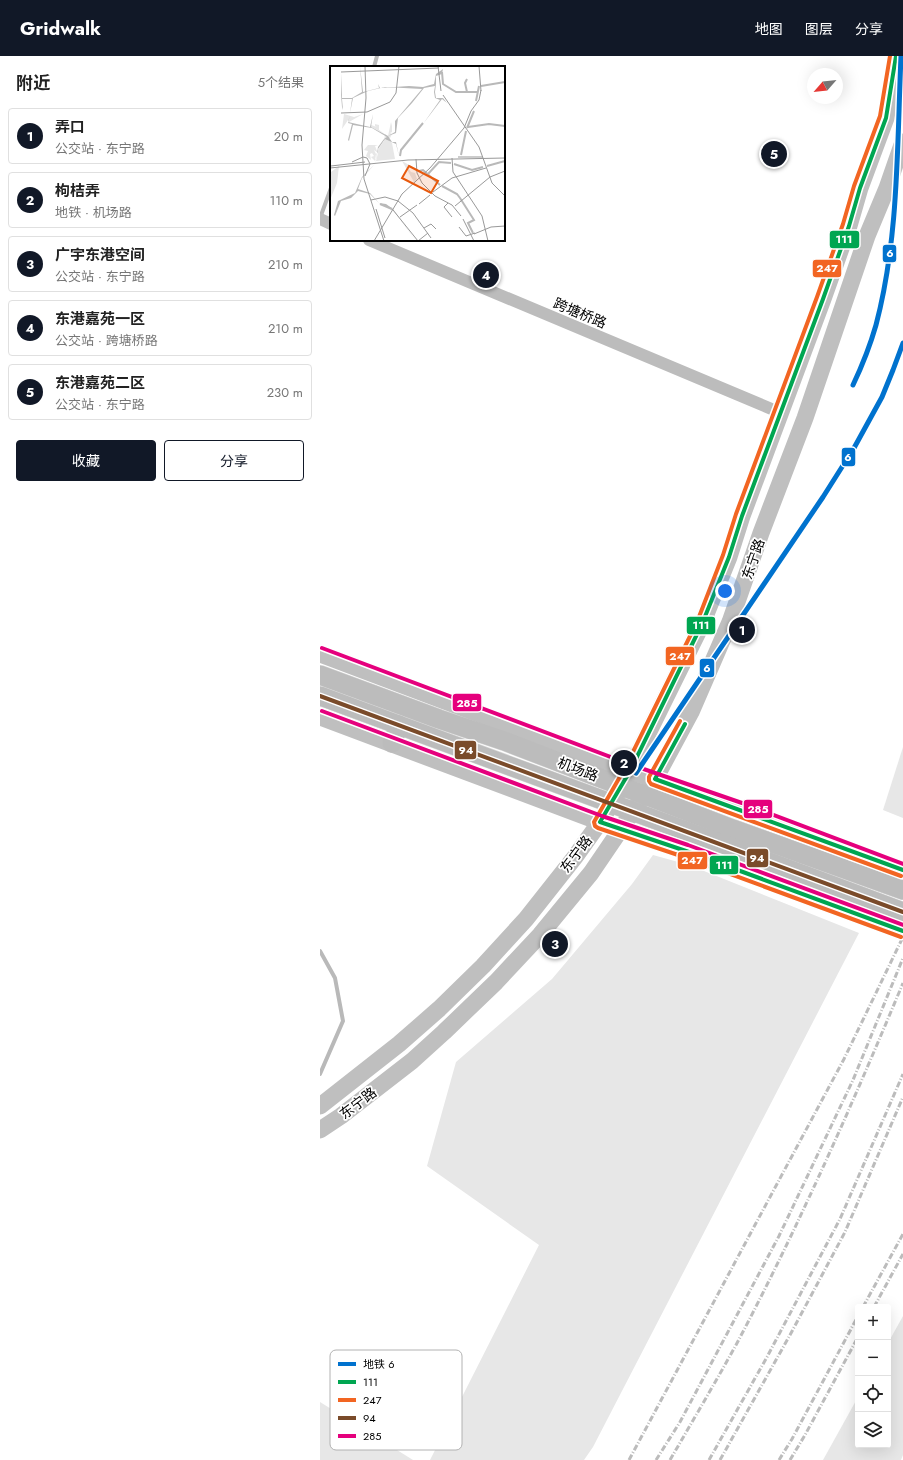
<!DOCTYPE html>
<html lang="zh">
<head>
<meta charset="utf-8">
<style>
  body { margin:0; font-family:Jost,"Noto Sans SC",sans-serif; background:#f6f6f6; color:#222 }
  .controls { position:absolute; right:12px; bottom:12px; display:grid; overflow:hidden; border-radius:4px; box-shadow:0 4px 16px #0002 }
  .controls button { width:36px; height:36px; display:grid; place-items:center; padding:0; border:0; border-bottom:1px solid #e0e0e0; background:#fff; color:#222; font:20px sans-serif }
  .compass { position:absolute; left:487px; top:12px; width:36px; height:36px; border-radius:50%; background:#fff; box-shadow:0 4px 16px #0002; rotate:242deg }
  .you { position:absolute; left:405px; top:535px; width:14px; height:14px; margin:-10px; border:3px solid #fff; border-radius:50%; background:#1a73e8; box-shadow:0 0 0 6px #1a73e833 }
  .badge { display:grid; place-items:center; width:26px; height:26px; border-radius:50%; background:#111827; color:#fff; font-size:13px; font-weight:700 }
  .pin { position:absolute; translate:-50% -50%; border:2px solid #fff; box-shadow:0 1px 4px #0006 }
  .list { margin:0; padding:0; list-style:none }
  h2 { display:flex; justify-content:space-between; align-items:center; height:52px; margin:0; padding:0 16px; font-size:17px }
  h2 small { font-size:13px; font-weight:400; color:#767676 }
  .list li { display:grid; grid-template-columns:26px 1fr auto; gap:12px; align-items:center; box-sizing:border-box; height:56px; margin:0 8px 8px; padding:0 8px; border:1px solid #e0e0e0; border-radius:4px }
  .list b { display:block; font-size:15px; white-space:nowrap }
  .list p { margin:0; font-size:13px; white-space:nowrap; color:#767676 }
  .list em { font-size:13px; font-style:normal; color:#767676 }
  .actions { display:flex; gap:8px; padding:12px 16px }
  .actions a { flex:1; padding:9px 0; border:1px solid #111827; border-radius:4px; text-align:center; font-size:14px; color:#111827 }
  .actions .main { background:#111827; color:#fff }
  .icon { flex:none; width:22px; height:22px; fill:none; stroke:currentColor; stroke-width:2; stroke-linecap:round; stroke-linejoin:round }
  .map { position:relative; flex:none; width:583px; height:1404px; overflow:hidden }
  header { display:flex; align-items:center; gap:24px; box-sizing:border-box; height:56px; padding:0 20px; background:#111827; color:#fff }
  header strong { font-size:19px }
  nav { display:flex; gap:22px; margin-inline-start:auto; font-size:14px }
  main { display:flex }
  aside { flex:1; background:#fff }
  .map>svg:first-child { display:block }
  .green { fill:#e7e7e7 }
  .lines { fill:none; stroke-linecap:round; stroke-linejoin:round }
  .stream { stroke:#b9b9b9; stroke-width:4 }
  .primary-casing { stroke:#dbdbdb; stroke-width:20 }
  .street { stroke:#bcbcbc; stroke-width:12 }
  .secondary { stroke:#bfbfbf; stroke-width:17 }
  .primary { stroke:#bcbcbc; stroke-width:19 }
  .rail { stroke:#bcbcbc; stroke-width:3; stroke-dasharray:6 2 1 2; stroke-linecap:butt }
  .bus-1-casing { stroke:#fff; stroke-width:7 }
  .bus-2-casing { stroke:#fff; stroke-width:7 }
  .bus-3-casing { stroke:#fff; stroke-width:7 }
  .bus-4-casing { stroke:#fff; stroke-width:7 }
  .bus-1 { stroke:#00a651; stroke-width:4 }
  .bus-2 { stroke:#f26522; stroke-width:4 }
  .bus-3 { stroke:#7a4b2a; stroke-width:4 }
  .bus-4 { stroke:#e5007d; stroke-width:4 }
  .metro-1-casing { stroke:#fff; stroke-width:8 }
  .metro-1 { stroke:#0072ce; stroke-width:5 }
  .labels { text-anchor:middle; stroke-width:3.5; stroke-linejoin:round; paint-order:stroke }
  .street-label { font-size:14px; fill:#000; stroke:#fff }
  .inset-river { fill:none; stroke:#b9b9b9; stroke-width:2 }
  .inset-road { fill:none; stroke:#999; stroke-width:1 }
  .view { fill:#e8590c; fill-opacity:0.15; stroke:#e8590c; stroke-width:2 }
  .inset-edge { fill:none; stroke:#000; stroke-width:2 }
  .key { fill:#fff; stroke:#b2b2b2; stroke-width:1 }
  .key-label { font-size:11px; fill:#000 }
  .line-badge { stroke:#fff; stroke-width:1.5 }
  .badge-label { font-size:11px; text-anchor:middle; font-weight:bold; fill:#fff }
</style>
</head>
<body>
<header>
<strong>Gridwalk</strong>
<nav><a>地图</a><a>图层</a><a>分享</a></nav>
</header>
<main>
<aside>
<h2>附近<small>5个结果</small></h2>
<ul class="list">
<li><span class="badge">1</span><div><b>弄口</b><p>公交站 · 东宁路</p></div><em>20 m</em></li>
<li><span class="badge">2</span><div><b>枸桔弄</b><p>地铁 · 机场路</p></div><em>110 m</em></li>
<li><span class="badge">3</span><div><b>广宇东港空间</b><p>公交站 · 东宁路</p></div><em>210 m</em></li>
<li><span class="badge">4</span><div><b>东港嘉苑一区</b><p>公交站 · 跨塘桥路</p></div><em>210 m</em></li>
<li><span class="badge">5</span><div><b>东港嘉苑二区</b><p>公交站 · 东宁路</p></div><em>230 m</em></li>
</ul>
<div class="actions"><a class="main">收藏</a><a>分享</a></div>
</aside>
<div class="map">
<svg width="583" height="1404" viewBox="0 0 583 1404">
  <rect width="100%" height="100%" fill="#fff"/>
  <g class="green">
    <path d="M 583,691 L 583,762 L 563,754 Z"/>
    <path d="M 333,799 L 369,809 L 539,877 L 273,1391 L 264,1404 L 110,1404 L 219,1189 L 107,1110 L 136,1006 L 232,923 L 312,828 Z"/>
    <path d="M 583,1260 L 583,1399 L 581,1404 L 503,1404 L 538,1341 L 538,1389 L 568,1389 L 568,1287 Z"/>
    <path d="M 0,1346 L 93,1404 L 0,1404 Z"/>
  </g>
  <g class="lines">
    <g class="stream">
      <path d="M 54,11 L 57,0"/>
      <path d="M 0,162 L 11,132"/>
      <path d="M 0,895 L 15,922 L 23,965 L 0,1018"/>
    </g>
    <g class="primary-casing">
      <g id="primary">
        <path d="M 0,619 L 119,663 L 184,685 L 413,773 L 583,834"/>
        <path d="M 0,640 L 407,790 L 583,856"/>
        <path d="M 72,687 L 79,669"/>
      </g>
    </g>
    <g class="street">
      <path d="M 0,163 L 11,168"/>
      <path d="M 49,184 L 461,357"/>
    </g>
    <g class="secondary">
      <path d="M 0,598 L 310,715 L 420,753 L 583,814"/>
      <path d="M 0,661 L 280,766 L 366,795 L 583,875"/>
      <path d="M 0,1050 L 79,988 L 119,953 L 163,910 L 206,863 L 255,801 L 280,766 L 302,730 L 382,568 L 409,501 L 422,460 L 503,243 L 529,170 L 540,132 L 566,62 L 576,0"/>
      <path d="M 0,1074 L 21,1060 L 92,1005 L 124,976 L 176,926 L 220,879 L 271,817 L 335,723 L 371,656 L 410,566 L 441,477 L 485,362 L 547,180 L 567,132 L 583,86"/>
    </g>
    <use href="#primary" class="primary"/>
    <g class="rail">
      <path d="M 543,1251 L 583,1178"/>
      <path d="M 554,1251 L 583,1198"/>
      <path d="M 309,1404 L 524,1003 L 583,881"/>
      <path d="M 336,1404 L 360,1366 L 459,1180 L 533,1024 L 583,902"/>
      <path d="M 350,1404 C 372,1366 395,1327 416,1289 C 478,1172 532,1049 583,927"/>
      <path d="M 389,1404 L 447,1301 L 520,1163 L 583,1018"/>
      <path d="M 400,1404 L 470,1279 L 525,1176 L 583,1041"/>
      <path d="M 459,1404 L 472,1383 L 538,1260"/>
      <path d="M 470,1404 L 485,1379 L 538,1281"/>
    </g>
    <g class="bus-1-casing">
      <g id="bus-1">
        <path d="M 576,0 L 566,62 L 540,132 L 529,170 L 503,243 L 422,460 L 409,501 L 382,568 L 310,715 L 280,766 L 366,795 L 583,875"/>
        <path d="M 365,668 L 335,723 L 583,814"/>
      </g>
    </g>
    <g class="bus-2-casing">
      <g id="bus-2">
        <path d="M 570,0 L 560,60 L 534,130 L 523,168 L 497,241 L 416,458 L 403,499 L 377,566 L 305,712 L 274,766 L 275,770 L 278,772 L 364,801 L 581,881"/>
        <path d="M 360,665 L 329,721 L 329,725 L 331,728 L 581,820"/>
      </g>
    </g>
    <g class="bus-3-casing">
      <path id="bus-3" d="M 0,640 L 583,856"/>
    </g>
    <g class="bus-4-casing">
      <g id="bus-4">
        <path d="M 2,592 L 312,709 L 422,747 L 583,808"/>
        <path d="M 2,655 L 282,760 L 368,789 L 583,869"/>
      </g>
    </g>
    <use href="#bus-1" class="bus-1"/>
    <use href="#bus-2" class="bus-2"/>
    <use href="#bus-3" class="bus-3"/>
    <use href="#bus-4" class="bus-4"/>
    <g class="metro-1-casing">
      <g id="metro-1">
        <path d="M 533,329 C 542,310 550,290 556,269 C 579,182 577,89 581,0"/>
        <path d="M 316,717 L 503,441 L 534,392 L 562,341 L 573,314 L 583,287"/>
      </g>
    </g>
    <use href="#metro-1" class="metro-1"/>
  </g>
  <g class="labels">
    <g class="street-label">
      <text transform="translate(260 257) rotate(23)" y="5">跨塘桥路</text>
      <text transform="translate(433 503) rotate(-71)" y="5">东宁路</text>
      <text transform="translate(258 713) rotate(21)" y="5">机场路</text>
      <text transform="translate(256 798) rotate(-53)" y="5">东宁路</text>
      <text transform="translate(38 1047) rotate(-37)" y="5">东宁路</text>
    </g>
  </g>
  <g transform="translate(10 10)">
    <rect width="175" height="175" fill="#fff"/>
    <path d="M 14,48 L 24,51 L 33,48 L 19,56 L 18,54 L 12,63 ZM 61,56 L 62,60 L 62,66 L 60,67 L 62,68 L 62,76 L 62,68 L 60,72 L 57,71 L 62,77 L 65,93 L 46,95 L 48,87 L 44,84 L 46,88 L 45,95 L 41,91 L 44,90 L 42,87 L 40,88 L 41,94 L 36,90 L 38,85 L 34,84 L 38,79 L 48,79 L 45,80 L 47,85 L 54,75 L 55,68 L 41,61 L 41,59 L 47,61 L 45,60 L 45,58 L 49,59 L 49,64 L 58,70 ZM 72,95 L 81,100 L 78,102 L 81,106 L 85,107 L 87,113 L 84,116 ZM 9,100 L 7,117 L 0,134 L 1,106 Z" fill="#e7e7e7"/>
    <path d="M 30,0 L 33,26 L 49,22 L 48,18 L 50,22 L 79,20 L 93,21 L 100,19 L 104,18 L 106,8 L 113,3 L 112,8 L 106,10 L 106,18 L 105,26 L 106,32 L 113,32 L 117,37 L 112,33 L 93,58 L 110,34 L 105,32 L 104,26 L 105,20 L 94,22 L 82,37 L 68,52 L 66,67 L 58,70 L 62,76 L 66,76 L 69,90 L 66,78 L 55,73 L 48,83 L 45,98 L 32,112 L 28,123 L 40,127 L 49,137 L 56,138 L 63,143 L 86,175 L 64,145 L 49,137 L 40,128 L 28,125 L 21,132 L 11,135 L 5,150 L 4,149 L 8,135 L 25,127 L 32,111 L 45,98 L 48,81 L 54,73 L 57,71 L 42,62 L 23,59 L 19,75 L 18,74 L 22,58 L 18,57 L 20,49 L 18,56 L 40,61 L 43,48 L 41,61 L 58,70 L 65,66 L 65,55 L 92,23 L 55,21 L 38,25 L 23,32 L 20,47 L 22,33 L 12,33 L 13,44 L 12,41 L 11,29 L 11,7 L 12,32 L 22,32 L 32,26 Z" fill="#b9b9b9"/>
    <path class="inset-river" d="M 112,6 L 113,18 L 126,26 L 147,26M 137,13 L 135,17 L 137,26M 151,20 L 175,16M 146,35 L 149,20M 138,61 L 159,58 L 175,60M 137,62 L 144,45M 131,89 L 136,65M 70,90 L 71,84 L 93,57M 124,98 L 142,104 L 153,101M 157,100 L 175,95M 89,105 L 93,104 L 110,119M 98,108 L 109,96 L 121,97M 112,120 L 127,128 L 130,132M 130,132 L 144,154 L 138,157 L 143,167M 50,138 L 62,143"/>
    <path class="inset-road" d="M 35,0 L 36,32 L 32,79 L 34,113 L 54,175M 108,0 L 111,25M 149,0 L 151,25M 11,6 L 109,2M 113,29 L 149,81 L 162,117 L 175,130M 11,47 L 37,46 L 60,36 L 66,27 L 69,0M 128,91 L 153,91M 122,92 L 123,106 L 152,150 L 158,175M 86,93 L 87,107 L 92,117 L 105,130 L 122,139 L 131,150M 22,96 L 33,91 L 37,92 L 40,98 L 35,110M 1,100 L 35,96M 0,102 L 78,94 L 175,92M 103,126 L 122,112 L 156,102M 41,134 L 55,131 L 68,135 L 83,147 L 101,172M 118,137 L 114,141 L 122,151M 89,138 L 100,129M 125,140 L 160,111 L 175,105M 46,143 L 55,172M 63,144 L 88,175M 70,151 L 87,139M 133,153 L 144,175M 129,161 L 136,170 L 145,167M 94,162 L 101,158 L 106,163M 144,168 L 161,161 L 175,160M 44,175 L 72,128 L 100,102 L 134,62 L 141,45 L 149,34 L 151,24M 88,175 L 98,167"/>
    <path class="view" d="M 79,100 L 108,115 L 101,127 L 72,112 Z"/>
    <rect width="175" height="175" class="inset-edge"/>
  </g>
  <rect x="10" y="1294" width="132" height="100" rx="6" class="key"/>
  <rect x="18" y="1306" width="18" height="4" fill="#0072ce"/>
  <rect x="18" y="1324" width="18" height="4" fill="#00a651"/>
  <rect x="18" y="1342" width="18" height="4" fill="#f26522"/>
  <rect x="18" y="1360" width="18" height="4" fill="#7a4b2a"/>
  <rect x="18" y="1378" width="18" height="4" fill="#e5007d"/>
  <g class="key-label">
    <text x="43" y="1312">地铁 6</text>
    <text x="43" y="1330">111</text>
    <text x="43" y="1348">247</text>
    <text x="43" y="1366">94</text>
    <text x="43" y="1384">285</text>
  </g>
  <g class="line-badge">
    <rect x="509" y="174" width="31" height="19" rx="4" fill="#00a651"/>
    <rect x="562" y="188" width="15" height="19" rx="4" fill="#0072ce"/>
    <rect x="492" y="203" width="30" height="19" rx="4" fill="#f26522"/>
    <rect x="521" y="391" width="15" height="20" rx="4" fill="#0072ce"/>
    <rect x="366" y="560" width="30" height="19" rx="4" fill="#00a651"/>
    <rect x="345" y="590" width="30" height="20" rx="4" fill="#f26522"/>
    <rect x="379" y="602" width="16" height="20" rx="4" fill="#0072ce"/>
    <rect x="132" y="637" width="30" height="19" rx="4" fill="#e5007d"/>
    <rect x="134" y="684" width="23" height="20" rx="4" fill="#7a4b2a"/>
    <rect x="423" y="743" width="30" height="20" rx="4" fill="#e5007d"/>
    <rect x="426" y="792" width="23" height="20" rx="4" fill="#7a4b2a"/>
    <rect x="357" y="795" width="31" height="19" rx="4" fill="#f26522"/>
    <rect x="389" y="799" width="30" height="20" rx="4" fill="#00a651"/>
  </g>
  <g class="badge-label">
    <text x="524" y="187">111</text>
    <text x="570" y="201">6</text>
    <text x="507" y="216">247</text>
    <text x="528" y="405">6</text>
    <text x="381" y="573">111</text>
    <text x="360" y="604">247</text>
    <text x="387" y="616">6</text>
    <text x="147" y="651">285</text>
    <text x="146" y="698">94</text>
    <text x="438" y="757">285</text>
    <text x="437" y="806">94</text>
    <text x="372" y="808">247</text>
    <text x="404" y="813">111</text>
  </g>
</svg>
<div class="controls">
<button>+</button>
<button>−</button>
<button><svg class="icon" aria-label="locate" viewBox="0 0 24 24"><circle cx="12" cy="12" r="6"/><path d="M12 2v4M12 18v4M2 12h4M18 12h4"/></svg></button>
<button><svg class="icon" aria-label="layers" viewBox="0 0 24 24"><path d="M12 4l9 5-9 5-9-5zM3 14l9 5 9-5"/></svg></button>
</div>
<svg class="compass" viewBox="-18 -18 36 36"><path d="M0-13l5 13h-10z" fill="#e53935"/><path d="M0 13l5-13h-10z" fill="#767676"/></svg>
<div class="you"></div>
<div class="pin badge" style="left:422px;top:574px">1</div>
<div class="pin badge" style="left:304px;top:707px">2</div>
<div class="pin badge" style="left:235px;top:888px">3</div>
<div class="pin badge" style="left:166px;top:219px">4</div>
<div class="pin badge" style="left:454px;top:98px">5</div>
</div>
</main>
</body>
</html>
